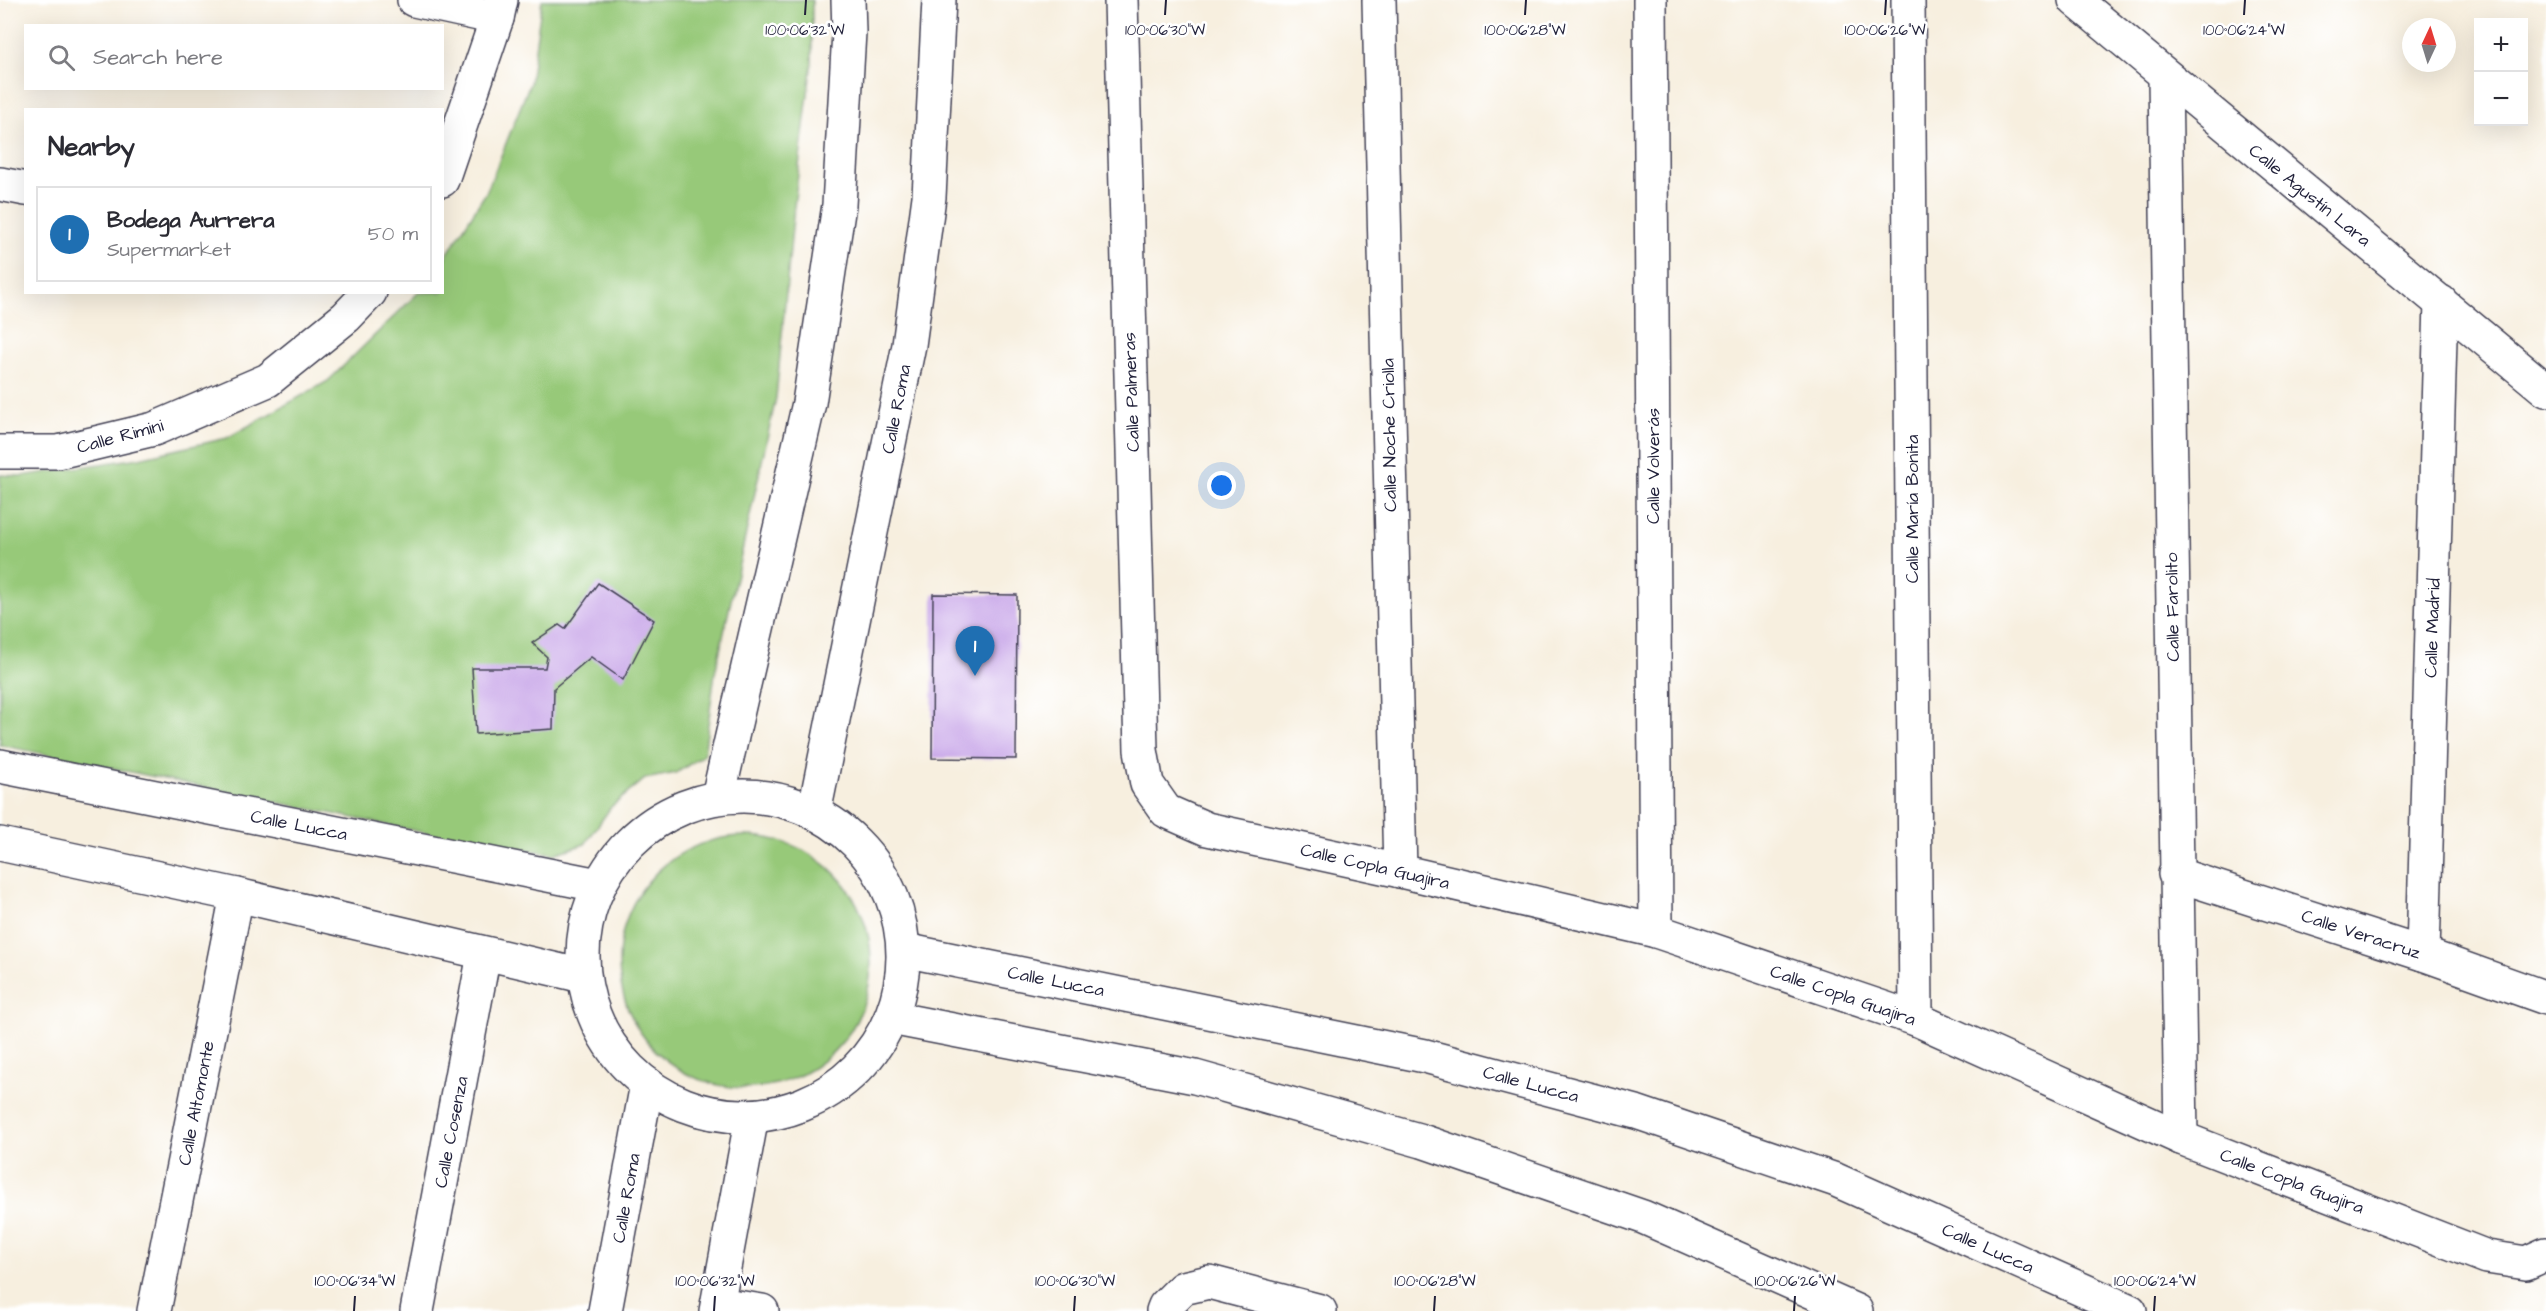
<!DOCTYPE html>
<html lang="en">
<head>
<meta charset="utf-8">
<style>
  body { margin:0; font-family:"Architects Daughter",sans-serif; background:#f7f7f7; color:#2b2b33 }
  .controls { position:absolute; right:18px; top:18px; display:grid; overflow:hidden; border-radius:0px; box-shadow:0 6px 24px #0002 }
  .controls button { width:54px; height:54px; display:grid; place-items:center; padding:0; border:0; border-bottom:2px solid #e1e1e2; background:#fff; color:#2b2b33; font:30px sans-serif }
  .compass { position:absolute; left:2402px; top:18px; width:54px; height:54px; border-radius:50%; background:#fff; box-shadow:0 6px 24px #0002; rotate:4deg }
  .you { position:absolute; left:1222px; top:486px; width:21px; height:21px; margin:-15px; border:4px solid #fff; border-radius:50%; background:#1a73e8; box-shadow:0 0 0 9px #1a73e833 }
  .badge { display:grid; place-items:center; width:39px; height:39px; border-radius:50%; background:#1f6fb2; color:#fff; font-size:20px; font-weight:700 }
  .pin { position:absolute; translate:-50% -50px; filter:drop-shadow(0 2px 3px #0008) }
  .pin::after { content:''; position:absolute; top:32px; width:21px; height:18px; background:inherit; clip-path:polygon(0 0,100% 0,50% 100%) }
  .list { margin:0; padding:0; list-style:none }
  h2 { display:flex; justify-content:space-between; align-items:center; height:78px; margin:0; padding:0 24px; font-size:26px }
  h2 small { font-size:20px; font-weight:400; color:#7c7c81 }
  .list li { display:grid; grid-template-columns:39px 1fr auto; gap:18px; align-items:center; box-sizing:border-box; height:96px; margin:0 12px 12px; padding:0 12px; border:2px solid #e1e1e2; border-radius:0px }
  .list b { display:block; font-size:22px; white-space:nowrap }
  .list p { margin:0; font-size:20px; white-space:nowrap; color:#7c7c81 }
  .list em { font-size:20px; font-style:normal; color:#7c7c81 }
  .icon { flex:none; width:33px; height:33px; fill:none; stroke:currentColor; stroke-width:2; stroke-linecap:round; stroke-linejoin:round }
  .map { position:relative; flex:none; width:2546px; height:1311px; overflow:hidden }
  .search { position:absolute; background:#fff; box-shadow:0 6px 24px #0002; left:24px; top:24px; width:420px; height:66px; display:flex; align-items:center; gap:15px; box-sizing:border-box; padding:0 21px; border-radius:0px; color:#7c7c81; font-size:22px }
  .panel { position:absolute; background:#fff; box-shadow:0 6px 24px #0002; left:24px; top:108px; width:420px; height:186px; border-radius:0px }
  .map>svg:first-child { display:block }
  .green { fill:#97c979; stroke:#5c765a; stroke-width:1.5 }
  .building { fill:#c7a5e8 }
  .lines { fill:none; stroke-linecap:round; stroke-linejoin:round }
  .minor-casing { stroke:#424154; stroke-width:36 }
  .minor { stroke:#fff; stroke-width:33 }
  .ticks { fill:none; stroke:#22223b; stroke-width:2 }
  .labels { text-anchor:middle; stroke-width:5; stroke-linejoin:round; paint-order:stroke }
  .street-label { font-size:18px; fill:#22223b; stroke:#fff }
  .ticks-label { font-size:15px; text-anchor:middle; fill:#22223b; stroke:#fff; stroke-width:5; stroke-linejoin:round; paint-order:stroke }
</style>
</head>
<body>
<div class="map">
<svg width="2546" height="1311" viewBox="0 0 2546 1311">
  <rect width="100%" height="100%" fill="#fff"/>
  <filter id="ink" filterUnits="userSpaceOnUse"><feTurbulence type="fractalNoise" baseFrequency=".0167" numOctaves="2"/><feDisplacementMap in="SourceGraphic" scale="12" xChannelSelector="R" yChannelSelector="G"/><feConvolveMatrix kernelMatrix="1 2 1 2 8 2 1 2 1" color-interpolation-filters="sRGB"/></filter>
  <filter id="wash" filterUnits="userSpaceOnUse"><feTurbulence type="fractalNoise" baseFrequency=".008" numOctaves="4" result="noise"/><feDisplacementMap in="SourceGraphic" scale="24" xChannelSelector="R" yChannelSelector="G"/><feGaussianBlur stdDeviation="1.35" result="paint"/><feColorMatrix in="noise" values="0 0 0 0 0 0 0 0 0 0 0 0 0 0 0 0 0 1.4 0 .05"/><feComposite in="paint" operator="in"/></filter>
  <g filter="url(#wash)">
    <rect width="100%" height="100%" fill="#f7efdf"/>
    <g class="green">
      <path d="M 542,0 L 812,0 L 812,61 L 794,207 L 776,398 L 715,673 L 704,755 L 676,773 L 645,779 L 611,807 L 585,844 L 554,854 L 431,834 L 0,745 L 0,475 L 22,476 L 139,458 L 227,438 L 328,381 L 418,293 L 442,292 L 443,261 L 487,191 L 530,83 Z"/>
      <circle cx="745" cy="962" r="126"/>
    </g>
    <g id="blocks">
      <g class="building">
        <path d="M 598,583 L 654,620 L 623,680 L 591,657 L 554,688 L 553,729 L 476,734 L 472,668 L 545,668 L 547,657 L 532,643 L 559,625 L 565,629 Z"/>
        <path d="M 933,594 L 1017,595 L 1016,759 L 932,758 Z"/>
      </g>
    </g>
  </g>
  <g filter="url(#ink)">
    <use href="#blocks" fill-opacity="0" stroke="#424154" stroke-width="1.5"/>
    <g class="lines">
      <g class="minor-casing">
        <g id="minor">
          <path d="M 414,0 L 497,18"/>
          <path d="M 1121,0 L 1141,750 L 1147,784 L 1166,811 L 1207,829 L 1400,871 L 1656,931 L 1916,1019 L 2181,1138 L 2487,1257 L 2526,1263 L 2546,1254"/>
          <path d="M 1379,0 L 1400,871"/>
          <path d="M 1650,0 L 1656,931"/>
          <path d="M 1908,0 L 1916,1019"/>
          <path d="M 2075,0 L 2546,390"/>
          <path d="M 2165,77 L 2181,1138"/>
          <path d="M 442,180 L 497,18 L 501,0"/>
          <path d="M 0,184 L 26,189"/>
          <path d="M 0,452 L 58,452 L 154,429 L 268,380 L 346,317 L 370,292"/>
          <path d="M 0,766 L 598,885"/>
          <circle cx="743" cy="956" r="160"/>
          <path d="M 718,797 L 809,403 L 839,205 L 849,32 L 848,0"/>
          <path d="M 814,813 L 909,345 L 929,197 L 939,0"/>
          <path d="M 0,844 L 237,895 L 583,976"/>
          <path d="M 2175,874 L 2423,954 L 2546,998"/>
          <path d="M 904,950 L 1425,1056 L 1636,1112 L 1836,1180 L 2130,1311"/>
          <path d="M 2423,954 L 2441,302"/>
          <path d="M 891,1018 L 1195,1077 L 1422,1141 L 1643,1217 L 1856,1311"/>
          <path d="M 718,1304 L 762,1311"/>
          <path d="M 154,1311 L 237,895"/>
          <path d="M 417,1311 L 484,954"/>
          <path d="M 605,1311 L 647,1084"/>
          <path d="M 716,1311 L 752,1116"/>
          <path d="M 1163,1311 L 1165,1306 L 1183,1288 L 1209,1282 L 1320,1311"/>
        </g>
      </g>
      <use href="#minor" class="minor"/>
    </g>
  </g>
  <path class="ticks" d="M 805,15 L 806,0M 1165,15 L 1166,0M 1525,15 L 1526,0M 1885,15 L 1886,0M 2244,15 L 2245,0M 354,1311 L 355,1296M 714,1311 L 715,1296M 1074,1311 L 1075,1296M 1434,1311 L 1435,1296M 1794,1311 L 1795,1296M 2154,1311 L 2155,1296"/>
  <g class="labels">
    <g class="street-label">
      <text transform="translate(2310 195) rotate(39)" y="6">Calle Agustín Lara</text>
      <text transform="translate(1131 392) rotate(-92)" y="6">Calle Palmeras</text>
      <text transform="translate(896 409) rotate(-79)" y="6">Calle Roma</text>
      <text transform="translate(1389 435) rotate(-91)" y="6">Calle Noche Criolla</text>
      <text transform="translate(120 436) rotate(-15)" y="6">Calle Rimini</text>
      <text transform="translate(1653 466) rotate(-90)" y="6">Calle Volverás</text>
      <text transform="translate(1912 509) rotate(-90)" y="6">Calle María Bonita</text>
      <text transform="translate(2172 607) rotate(-91)" y="6">Calle Farolito</text>
      <text transform="translate(2432 628) rotate(-88)" y="6">Calle Madrid</text>
      <text transform="translate(299 825) rotate(11)" y="6">Calle Lucca</text>
      <text transform="translate(1375 866) rotate(13)" y="6">Calle Copla Guajira</text>
      <text transform="translate(2361 934) rotate(18)" y="6">Calle Veracruz</text>
      <text transform="translate(1056 981) rotate(11)" y="6">Calle Lucca</text>
      <text transform="translate(1843 995) rotate(19)" y="6">Calle Copla Guajira</text>
      <text transform="translate(1531 1084) rotate(15)" y="6">Calle Lucca</text>
      <text transform="translate(196 1103) rotate(-79)" y="6">Calle Altomonte</text>
      <text transform="translate(451 1132) rotate(-79)" y="6">Calle Cosenza</text>
      <text transform="translate(2292 1181) rotate(21)" y="6">Calle Copla Guajira</text>
      <text transform="translate(626 1198) rotate(-80)" y="6">Calle Roma</text>
      <text transform="translate(1988 1248) rotate(24)" y="6">Calle Lucca</text>
    </g>
  </g>
  <g class="ticks-label">
    <text x="805" y="35">100°06'32"W</text>
    <text x="1165" y="35">100°06'30"W</text>
    <text x="1525" y="35">100°06'28"W</text>
    <text x="1885" y="35">100°06'26"W</text>
    <text x="2244" y="35">100°06'24"W</text>
    <text x="355" y="1286">100°06'34"W</text>
    <text x="715" y="1286">100°06'32"W</text>
    <text x="1075" y="1286">100°06'30"W</text>
    <text x="1435" y="1286">100°06'28"W</text>
    <text x="1795" y="1286">100°06'26"W</text>
    <text x="2155" y="1286">100°06'24"W</text>
  </g>
</svg>
<div class="controls">
<button>+</button>
<button>−</button>
</div>
<svg class="compass" viewBox="-18 -18 36 36"><path d="M0-13l5 13h-10z" fill="#e53935"/><path d="M0 13l5-13h-10z" fill="#7c7c81"/></svg>
<div class="you"></div>
<div class="pin badge" style="left:975px;top:676px">1</div>
<div class="search"><svg class="icon" aria-label="search" viewBox="0 0 24 24"><circle cx="10" cy="10" r="6"/><path d="M15 15l6 6"/></svg>Search here</div>
<section class="panel">
<h2>Nearby<small></small></h2>
<ul class="list">
<li><span class="badge">1</span><div><b>Bodega Aurrera</b><p>Supermarket</p></div><em>50 m</em></li>
</ul>
</section>
</div>
</body>
</html>
